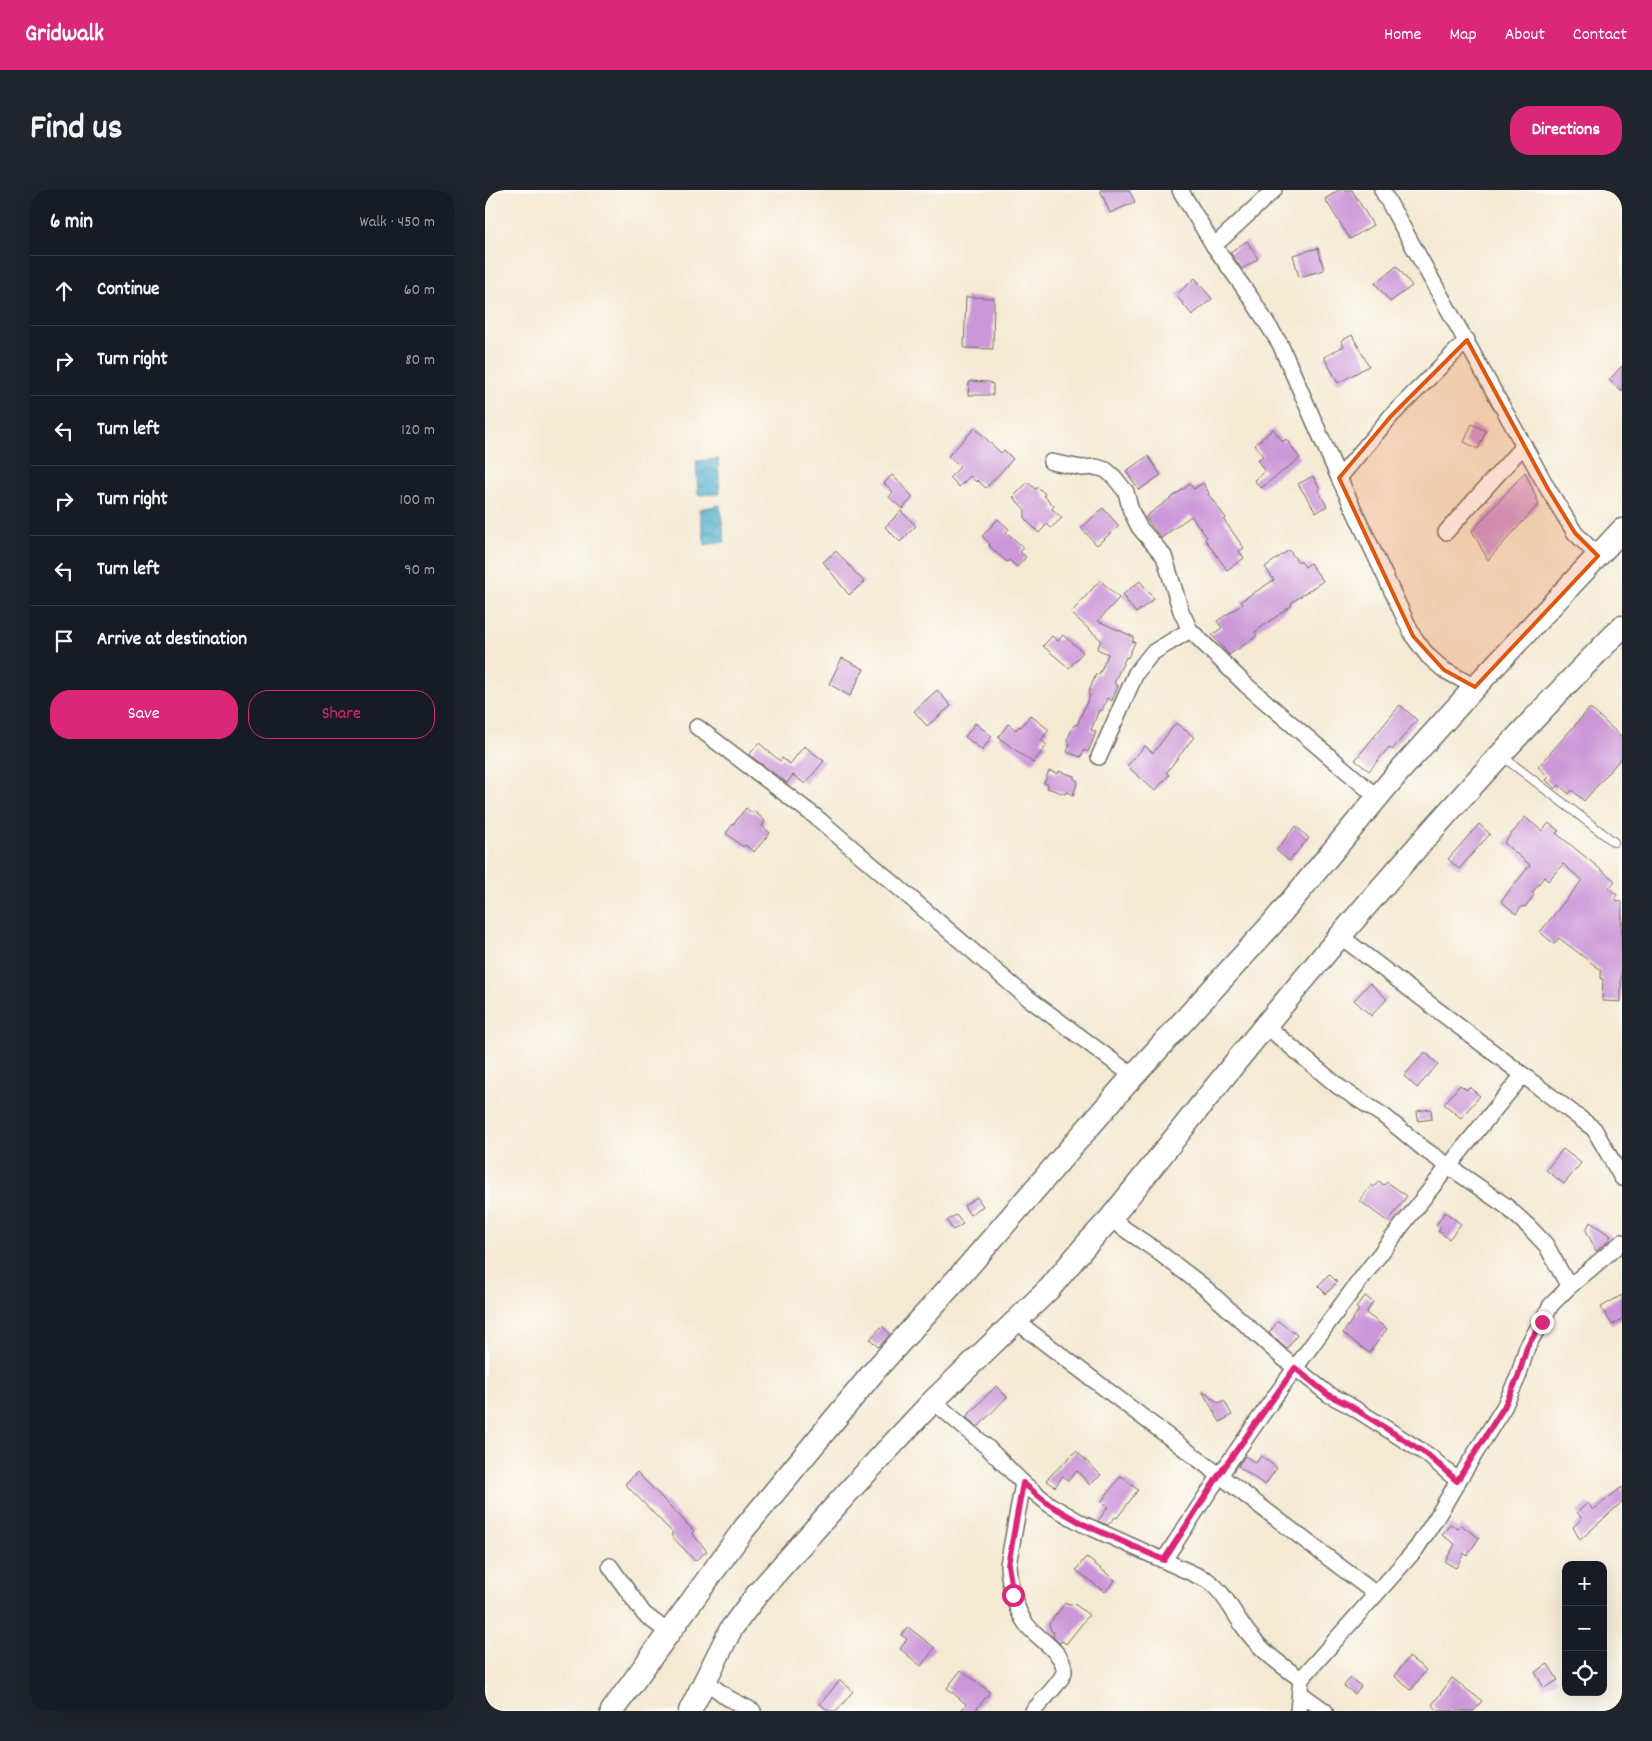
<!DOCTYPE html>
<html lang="en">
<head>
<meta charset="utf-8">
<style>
  body { margin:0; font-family:Dekko,sans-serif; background:#20242c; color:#f1f3f6 }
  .controls { position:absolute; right:15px; bottom:15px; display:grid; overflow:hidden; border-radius:10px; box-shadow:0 5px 20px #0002 }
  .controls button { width:45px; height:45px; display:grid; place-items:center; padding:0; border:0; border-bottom:1px solid #363941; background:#171b24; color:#f1f3f6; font:25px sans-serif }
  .stop { position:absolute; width:15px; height:15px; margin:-11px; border:4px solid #db2777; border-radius:50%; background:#fff }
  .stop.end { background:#db2777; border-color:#fff; box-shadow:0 1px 5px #0008 }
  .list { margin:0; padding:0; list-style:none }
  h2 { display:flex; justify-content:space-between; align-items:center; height:65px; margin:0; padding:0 20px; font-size:21px }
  h2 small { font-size:16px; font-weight:400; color:#9ea1a6 }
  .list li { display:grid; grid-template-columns:32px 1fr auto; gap:15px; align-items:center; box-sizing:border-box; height:70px; padding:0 20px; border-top:1px solid #363941 }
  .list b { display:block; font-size:19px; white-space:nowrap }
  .list em { font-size:16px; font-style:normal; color:#9ea1a6 }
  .actions { display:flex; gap:10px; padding:15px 20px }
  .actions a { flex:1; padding:11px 0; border:1px solid #db2777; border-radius:20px; text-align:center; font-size:18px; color:#db2777 }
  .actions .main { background:#db2777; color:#fff }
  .icon { flex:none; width:28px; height:28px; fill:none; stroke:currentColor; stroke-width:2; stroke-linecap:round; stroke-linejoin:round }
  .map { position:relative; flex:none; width:1137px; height:1521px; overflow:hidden; border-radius:20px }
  header { display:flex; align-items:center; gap:30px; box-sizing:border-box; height:70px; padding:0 25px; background:#db2777; color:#fff }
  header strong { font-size:24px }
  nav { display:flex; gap:28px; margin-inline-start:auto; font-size:18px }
  .intro { display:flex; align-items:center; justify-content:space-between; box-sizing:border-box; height:120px; padding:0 30px }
  h1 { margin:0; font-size:35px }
  .button { padding:12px 22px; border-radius:20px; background:#db2777; color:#fff; font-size:18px; font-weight:700 }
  main { display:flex; gap:30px; padding:0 30px }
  aside { flex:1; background:#171b24; border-radius:20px; box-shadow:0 5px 20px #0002 }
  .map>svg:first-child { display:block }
  .water { fill:url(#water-waves); stroke:#3e6e7d }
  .building { fill:#cc97d8 }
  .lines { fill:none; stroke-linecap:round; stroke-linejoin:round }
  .lane-casing { stroke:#716e66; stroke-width:10 }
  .street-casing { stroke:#716e66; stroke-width:18 }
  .secondary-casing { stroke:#716e66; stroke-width:25 }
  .lane { stroke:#fff; stroke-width:8 }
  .street { stroke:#fff; stroke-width:15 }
  .secondary { stroke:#fff; stroke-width:22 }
  .route { stroke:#db2777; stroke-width:6 }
  .marked { fill:#df570e; fill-opacity:0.2; stroke:#df570e; stroke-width:4; stroke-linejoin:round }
</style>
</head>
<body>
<header>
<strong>Gridwalk</strong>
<nav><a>Home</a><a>Map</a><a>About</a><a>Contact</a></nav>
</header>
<div class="intro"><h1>Find us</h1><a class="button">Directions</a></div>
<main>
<aside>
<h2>6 min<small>Walk · 450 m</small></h2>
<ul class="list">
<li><svg class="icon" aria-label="ahead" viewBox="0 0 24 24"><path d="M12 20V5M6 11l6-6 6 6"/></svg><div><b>Continue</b></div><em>60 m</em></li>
<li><svg class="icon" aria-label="right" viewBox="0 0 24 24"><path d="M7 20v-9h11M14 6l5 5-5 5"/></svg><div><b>Turn right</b></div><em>80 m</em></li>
<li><svg class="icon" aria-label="left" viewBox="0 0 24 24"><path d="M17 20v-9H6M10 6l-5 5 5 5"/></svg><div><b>Turn left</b></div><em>120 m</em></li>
<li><svg class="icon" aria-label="right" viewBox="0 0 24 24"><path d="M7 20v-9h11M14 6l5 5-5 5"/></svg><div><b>Turn right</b></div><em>100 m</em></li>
<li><svg class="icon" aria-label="left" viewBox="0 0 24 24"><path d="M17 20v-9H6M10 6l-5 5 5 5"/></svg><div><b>Turn left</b></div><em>90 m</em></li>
<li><svg class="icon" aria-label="arrive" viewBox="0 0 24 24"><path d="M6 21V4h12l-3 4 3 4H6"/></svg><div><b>Arrive at destination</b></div></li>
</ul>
<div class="actions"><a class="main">Save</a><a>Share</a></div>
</aside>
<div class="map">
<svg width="1137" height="1521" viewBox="0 0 1137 1521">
  <defs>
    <pattern id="water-waves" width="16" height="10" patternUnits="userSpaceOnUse" patternTransform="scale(1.25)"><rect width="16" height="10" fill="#51b0cf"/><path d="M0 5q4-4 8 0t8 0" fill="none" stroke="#438fa8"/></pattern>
  </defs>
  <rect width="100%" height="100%" fill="#fdfcf7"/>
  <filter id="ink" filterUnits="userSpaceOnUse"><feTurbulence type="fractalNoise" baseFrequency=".02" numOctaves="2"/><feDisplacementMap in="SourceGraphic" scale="10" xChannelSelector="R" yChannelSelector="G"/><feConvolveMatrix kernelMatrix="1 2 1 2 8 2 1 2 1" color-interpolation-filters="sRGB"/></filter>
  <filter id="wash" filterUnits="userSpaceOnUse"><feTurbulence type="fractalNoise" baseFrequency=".0096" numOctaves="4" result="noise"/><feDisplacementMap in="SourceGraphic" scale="20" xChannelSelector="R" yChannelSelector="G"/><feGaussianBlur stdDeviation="1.12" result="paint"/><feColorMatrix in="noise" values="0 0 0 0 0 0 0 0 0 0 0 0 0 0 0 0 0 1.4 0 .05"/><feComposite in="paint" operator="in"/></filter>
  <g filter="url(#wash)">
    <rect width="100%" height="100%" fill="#f4e9d3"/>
    <g class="water">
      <path d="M 233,269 L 235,304 L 213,305 L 211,271 Z"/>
      <path d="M 235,315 L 240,352 L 220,355 L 214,319 Z"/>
    </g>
    <g id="blocks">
      <g class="building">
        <path d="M 615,0 L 644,0 L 650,12 L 625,23 Z"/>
        <path d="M 854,0 L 867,0 L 888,35 L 865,49 L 840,9 Z"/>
        <path d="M 762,51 L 773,69 L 757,79 L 745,62 Z"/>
        <path d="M 833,58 L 839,80 L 814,87 L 808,65 Z"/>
        <path d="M 912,76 L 927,96 L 905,112 L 890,93 Z"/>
        <path d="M 710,88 L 727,109 L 707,125 L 691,105 Z"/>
        <path d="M 481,107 L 509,108 L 508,159 L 479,158 Z"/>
        <path d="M 867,145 L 884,176 L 853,193 L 839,167 L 859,156 L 856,151 Z"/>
        <path d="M 1137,176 L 1137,201 L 1124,190 Z"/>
        <path d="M 485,191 L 505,192 L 505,193 L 508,194 L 508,205 L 483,205 L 484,193 L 485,193 Z"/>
        <path d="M 987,234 L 1001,241 L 993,259 L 979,252 Z"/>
        <path d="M 490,238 L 516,263 L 519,260 L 528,269 L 501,298 L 492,290 L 491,292 L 485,286 L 474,297 L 465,287 L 475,277 L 463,266 Z"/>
        <path d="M 788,239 L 798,252 L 801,249 L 815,268 L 776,298 L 769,290 L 780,281 L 772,270 L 778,266 L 770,255 Z"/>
        <path d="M 663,266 L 676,285 L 654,300 L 641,281 Z"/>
        <path d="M 1040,282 L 1054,314 L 1003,370 L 987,341 Z"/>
        <path d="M 407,285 L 428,307 L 417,319 L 404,307 L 408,302 L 399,293 Z"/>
        <path d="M 828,286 L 835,299 L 833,300 L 842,316 L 831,322 L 813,294 Z"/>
        <path d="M 543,292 L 550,299 L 553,297 L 560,304 L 559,306 L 569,316 L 567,319 L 577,328 L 566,338 L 562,334 L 554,343 L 540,329 L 540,320 L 528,307 Z"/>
        <path d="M 718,293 L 724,303 L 723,304 L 741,328 L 739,330 L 759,358 L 754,361 L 759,368 L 742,380 L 720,349 L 722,347 L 706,326 L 676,348 L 660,327 L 705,294 L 709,299 Z"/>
        <path d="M 618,318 L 634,336 L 612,355 L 596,338 Z"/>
        <path d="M 416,321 L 431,336 L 415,352 L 400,337 Z"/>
        <path d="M 513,329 L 524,339 L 521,342 L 539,358 L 535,362 L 541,367 L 532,377 L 524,370 L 522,372 L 504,356 L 505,354 L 497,346 Z"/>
        <path d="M 804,360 L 813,372 L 815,370 L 820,377 L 825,373 L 838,391 L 806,413 L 807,415 L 770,442 L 772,446 L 744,465 L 727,445 L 737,438 L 732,431 L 758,414 L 756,411 L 789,390 L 780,377 Z"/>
        <path d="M 351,361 L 379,392 L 364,405 L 338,372 Z"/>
        <path d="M 615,390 L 634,408 L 613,431 L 649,447 L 647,451 L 650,452 L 643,468 L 641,467 L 629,493 L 633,496 L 627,511 L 622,508 L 617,521 L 614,520 L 606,540 L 611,542 L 603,562 L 599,560 L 596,567 L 582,562 L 585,554 L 582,550 L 589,535 L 592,535 L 595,528 L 605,505 L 603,504 L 611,484 L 614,485 L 623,464 L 612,459 L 616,450 L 586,423 Z"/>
        <path d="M 655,391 L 669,409 L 651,423 L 637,405 Z"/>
        <path d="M 578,445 L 598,462 L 584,478 L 558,456 L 567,446 L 573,451 Z"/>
        <path d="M 357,468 L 379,479 L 365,506 L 344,494 Z"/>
        <path d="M 452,500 L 466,516 L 442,536 L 429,521 Z"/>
        <path d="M 915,515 L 932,530 L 907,560 L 904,557 L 884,581 L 870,570 Z"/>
        <path d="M 1105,518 L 1137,547 L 1137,567 L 1099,611 L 1087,600 L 1084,604 L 1074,595 L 1070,599 L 1061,590 L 1064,587 L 1053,577 Z"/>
        <path d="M 545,525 L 564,540 L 556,550 L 562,555 L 548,573 L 513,547 L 523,534 L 531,540 L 534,536 L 536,537 Z"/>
        <path d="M 490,533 L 507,546 L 497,560 L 480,547 Z"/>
        <path d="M 691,533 L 709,547 L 681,583 L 684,585 L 670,601 L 642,576 L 660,556 L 668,563 Z"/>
        <path d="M 274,553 L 295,571 L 297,568 L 305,574 L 319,556 L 339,571 L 320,594 L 308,585 L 302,593 L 264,565 Z"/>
        <path d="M 564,581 L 573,584 L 574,581 L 589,586 L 589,589 L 593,591 L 588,605 L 582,602 L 580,604 L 562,598 L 563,595 L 559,593 Z"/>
        <path d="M 261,618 L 267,623 L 270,622 L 278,629 L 280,632 L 277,636 L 285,643 L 269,662 L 260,655 L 258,657 L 241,643 Z"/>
        <path d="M 1040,627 L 1057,641 L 1064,633 L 1074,641 L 1071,643 L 1130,691 L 1124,698 L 1132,705 L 1129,709 L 1137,712 L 1136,812 L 1117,811 L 1118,789 L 1116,789 L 1116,780 L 1074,748 L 1069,754 L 1055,742 L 1097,690 L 1078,674 L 1063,691 L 1059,687 L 1047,703 L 1049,705 L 1040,717 L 1037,716 L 1031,724 L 1016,711 L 1045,675 L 1019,653 Z"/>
        <path d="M 994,634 L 1005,644 L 974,679 L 963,669 Z"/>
        <path d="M 811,636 L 824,648 L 804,671 L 791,660 Z"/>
        <path d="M 885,793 L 902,809 L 886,826 L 869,810 Z"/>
        <path d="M 940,862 L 953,874 L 932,898 L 919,886 Z"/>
        <path d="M 975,895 L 982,900 L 984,897 L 995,906 L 976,928 L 959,914 Z"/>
        <path d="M 946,919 L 947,929 L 933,931 L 932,921 Z"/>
        <path d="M 1078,959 L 1096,973 L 1079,994 L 1061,980 Z"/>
        <path d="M 894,991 L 899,995 L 902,992 L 922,1006 L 903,1032 L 875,1011 L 886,995 L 889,997 Z"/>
        <path d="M 492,1007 L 498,1016 L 485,1025 L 479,1016 Z"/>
        <path d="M 960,1022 L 976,1034 L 964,1049 L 953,1041 L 956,1038 L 951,1035 Z"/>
        <path d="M 471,1025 L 478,1034 L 468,1040 L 462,1031 Z"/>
        <path d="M 1105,1032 L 1126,1046 L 1122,1052 L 1111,1061 L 1101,1040 Z"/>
        <path d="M 844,1084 L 852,1092 L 841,1104 L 833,1096 Z"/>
        <path d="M 1137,1105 L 1137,1129 L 1127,1135 L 1116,1117 Z"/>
        <path d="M 880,1106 L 888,1112 L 881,1123 L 902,1139 L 884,1163 L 858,1143 L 874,1120 L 871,1118 Z"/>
        <path d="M 793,1131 L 812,1145 L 802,1159 L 784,1143 Z"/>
        <path d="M 397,1136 L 405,1144 L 393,1157 L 385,1149 Z"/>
        <path d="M 511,1196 L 522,1207 L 493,1237 L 481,1227 Z"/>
        <path d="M 717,1201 L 734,1213 L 739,1210 L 747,1225 L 735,1232 Z"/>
        <path d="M 591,1261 L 616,1285 L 605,1295 L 592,1281 L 583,1291 L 578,1286 L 570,1297 L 561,1290 Z"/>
        <path d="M 760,1266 L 771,1273 L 776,1266 L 792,1278 L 780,1295 L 753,1276 Z"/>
        <path d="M 152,1282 L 209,1341 L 207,1343 L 222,1361 L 210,1371 L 186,1345 L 188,1343 L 140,1294 Z"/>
        <path d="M 636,1286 L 653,1300 L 632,1328 L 630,1327 L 623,1335 L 613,1331 L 623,1317 L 616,1312 Z"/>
        <path d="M 1137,1297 L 1137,1312 L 1095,1350 L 1088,1337 L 1097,1329 L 1092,1322 L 1103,1313 L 1108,1320 Z"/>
        <path d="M 965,1334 L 973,1339 L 976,1335 L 994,1348 L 982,1366 L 979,1363 L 971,1378 L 960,1372 L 970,1354 L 957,1345 Z"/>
        <path d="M 601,1367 L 630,1390 L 620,1402 L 591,1380 Z"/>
        <path d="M 580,1413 L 591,1415 L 604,1425 L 581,1454 L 577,1451 L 575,1453 L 568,1447 L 569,1442 L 566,1441 L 564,1434 Z"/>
        <path d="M 423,1437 L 450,1458 L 436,1476 L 415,1459 L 422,1449 L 416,1445 Z"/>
        <path d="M 924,1467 L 941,1480 L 926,1500 L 909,1486 Z"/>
        <path d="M 1063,1474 L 1073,1490 L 1059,1498 L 1050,1482 Z"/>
        <path d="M 476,1480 L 505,1502 L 490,1521 L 476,1521 L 481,1514 L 462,1498 Z"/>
        <path d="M 865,1488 L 876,1496 L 870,1504 L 859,1496 Z"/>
        <path d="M 967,1488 L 997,1511 L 989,1521 L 954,1521 L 947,1515 Z"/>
        <path d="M 355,1490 L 368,1501 L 352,1521 L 344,1521 L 335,1514 Z"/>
      </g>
    </g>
  </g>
  <g filter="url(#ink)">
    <use href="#blocks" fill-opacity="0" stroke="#716e66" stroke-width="1"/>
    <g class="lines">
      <g class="lane-casing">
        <path id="lane" d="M 1017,566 L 1129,652"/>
      </g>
      <g class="street-casing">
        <g id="street">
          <path d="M 695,0 L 729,56 L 766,108 L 795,154 L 854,288 L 928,446 L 943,466 L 959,480 L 990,497"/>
          <path d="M 897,0 L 1063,299 L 1090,343 L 1113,366"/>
          <path d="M 729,56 L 789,0"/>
          <path d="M 566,272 L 597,278 L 611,277 L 621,280 L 629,287 L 641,302 L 646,321 L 654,337 L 679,366 L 696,421 L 705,440 L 761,495 L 892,607"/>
          <path d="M 854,288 L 906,226 L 982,150"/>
          <path d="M 961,342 L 1039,255"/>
          <path d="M 212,537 L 331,627 L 539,805 L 648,886"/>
          <path d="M 614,567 L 651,483 L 667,463 L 705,440"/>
          <path d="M 855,746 L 1109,939 L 1137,988"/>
          <path d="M 780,835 L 854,897 L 899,926 L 939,959 L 1021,1016 L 1043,1036 L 1061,1055 L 1084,1097"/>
          <path d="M 625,1029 L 672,1061 L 718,1096 L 798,1168 L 843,1204 L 864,1215 L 943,1265 L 973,1291"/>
          <path d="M 531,1131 L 891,1404"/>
          <path d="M 448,1211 L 502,1257 L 538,1293 L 565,1315 L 598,1334 L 722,1390 C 739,1402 746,1419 758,1436 C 773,1458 794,1474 816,1489"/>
          <path d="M 538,1293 L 523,1375 C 524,1395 530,1418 541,1434 C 550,1447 581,1463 579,1482 C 577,1491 555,1513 548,1521"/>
          <path d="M 679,1370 C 788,1201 909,1040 1038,885"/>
          <path d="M 125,1376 L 159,1424 L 184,1443"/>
          <path d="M 219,1490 L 243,1508 L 268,1521"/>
          <path d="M 815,1503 L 840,1521"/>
          <path d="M 813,1521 L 816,1489 L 931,1359 L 952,1327 L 973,1291 L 1019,1217 L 1033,1187 L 1042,1157 L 1066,1115 L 1084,1097 L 1137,1052"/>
        </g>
      </g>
      <g class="secondary-casing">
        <g id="secondary">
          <path d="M 127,1521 L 259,1339 L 391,1179 L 481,1079 L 641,894 L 787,734 L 911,585 L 990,497 L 1137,340"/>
          <path d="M 205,1521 L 246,1439 L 273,1403 L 363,1302 L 448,1211 L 565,1098 L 600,1056 L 625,1029 C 677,965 728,899 780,836 C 893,698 1012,564 1137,437"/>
        </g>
      </g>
      <use href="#lane" class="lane"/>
      <use href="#street" class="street"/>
      <use href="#secondary" class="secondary"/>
    </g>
  </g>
  <g class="lines" filter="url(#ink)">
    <path class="route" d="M 528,1405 L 523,1375 L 538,1293 L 565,1315 L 598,1334 L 679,1370 L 734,1285 L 810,1178 L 842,1204 L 864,1215 L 943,1265 L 972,1291 L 1019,1217 L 1033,1187 L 1042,1157 L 1057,1132"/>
  </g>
  <path class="marked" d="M 982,150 L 1063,299 L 1090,343 L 1113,366 L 990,497 L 959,480 L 928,446 L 854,288 L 906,226 Z"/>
</svg>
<div class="controls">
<button>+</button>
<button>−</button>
<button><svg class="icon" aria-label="locate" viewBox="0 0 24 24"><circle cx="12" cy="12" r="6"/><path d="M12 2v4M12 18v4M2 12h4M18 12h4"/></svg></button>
</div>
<div class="stop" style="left:528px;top:1405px"></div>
<div class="stop end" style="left:1057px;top:1132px"></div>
</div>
</main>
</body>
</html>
